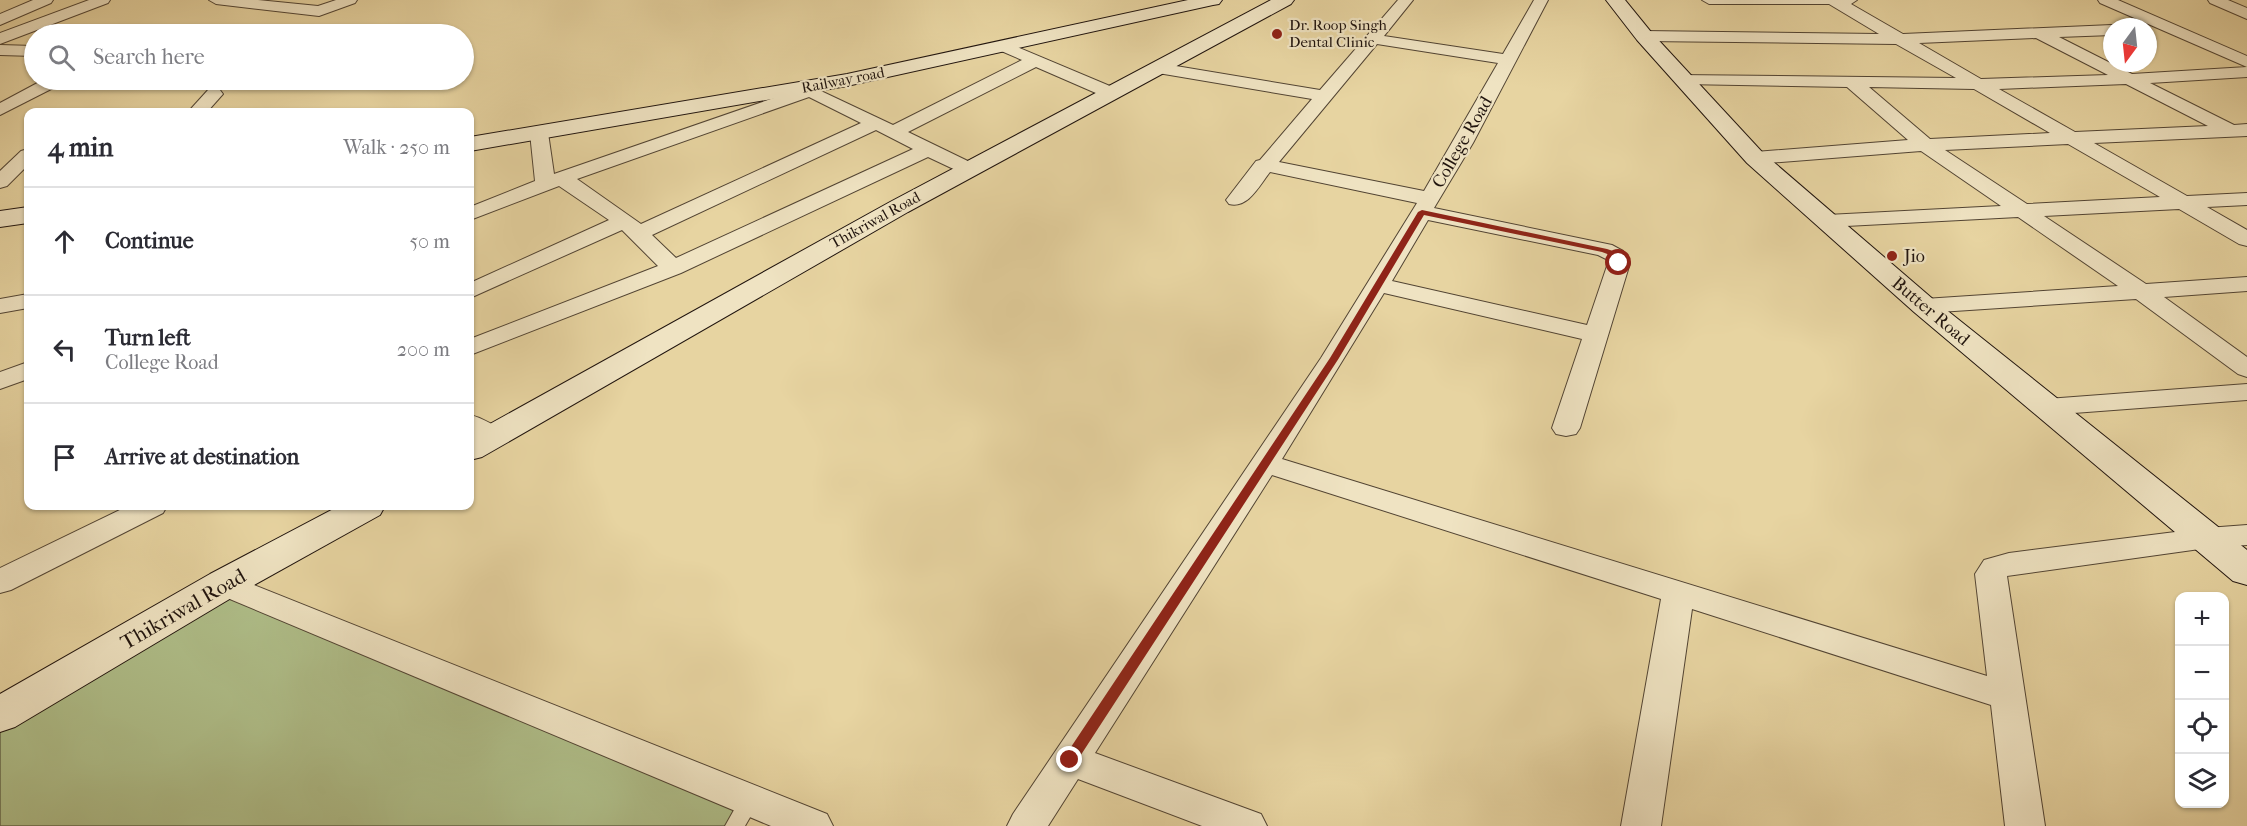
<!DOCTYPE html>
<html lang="en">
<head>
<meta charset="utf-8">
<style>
  body { margin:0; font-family:"IM FELL French Canon",serif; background:#f7f7f7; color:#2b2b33 }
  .controls { position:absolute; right:18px; bottom:18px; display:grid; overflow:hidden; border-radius:12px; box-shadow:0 2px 4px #0004 }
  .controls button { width:54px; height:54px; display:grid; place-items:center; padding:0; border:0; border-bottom:2px solid #e1e1e2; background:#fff; color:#2b2b33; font:30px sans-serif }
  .compass { position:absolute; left:2103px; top:18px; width:54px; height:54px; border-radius:50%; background:#fff; box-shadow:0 2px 4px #0004; rotate:195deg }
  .stop { position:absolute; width:18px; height:18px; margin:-14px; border:4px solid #8f2418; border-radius:50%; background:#fff }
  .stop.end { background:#8f2418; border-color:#fff; box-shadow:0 2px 6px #0008 }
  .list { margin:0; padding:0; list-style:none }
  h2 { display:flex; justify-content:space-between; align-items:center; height:78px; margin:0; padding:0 24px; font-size:26px }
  h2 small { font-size:20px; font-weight:400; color:#7c7c81 }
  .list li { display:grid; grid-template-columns:39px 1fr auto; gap:18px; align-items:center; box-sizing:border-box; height:108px; padding:0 24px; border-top:2px solid #e1e1e2 }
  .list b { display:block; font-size:22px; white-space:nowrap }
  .list p { margin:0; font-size:20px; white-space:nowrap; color:#7c7c81 }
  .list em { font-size:20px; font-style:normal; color:#7c7c81 }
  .icon { flex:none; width:33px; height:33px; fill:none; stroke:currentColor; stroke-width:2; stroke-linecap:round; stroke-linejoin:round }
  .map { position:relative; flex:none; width:2247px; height:826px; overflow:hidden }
  .search { position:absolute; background:#fff; box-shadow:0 2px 4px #0004; left:24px; top:24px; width:450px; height:66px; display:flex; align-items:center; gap:15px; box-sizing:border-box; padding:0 21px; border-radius:33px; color:#7c7c81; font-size:22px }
  .panel { position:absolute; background:#fff; box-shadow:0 2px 4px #0004; left:24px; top:108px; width:450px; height:402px; border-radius:12px }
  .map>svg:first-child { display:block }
  .green { fill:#afbe89; stroke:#68694c; stroke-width:1.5 }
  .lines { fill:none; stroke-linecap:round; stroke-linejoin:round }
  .lane-casing { stroke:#524433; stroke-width:2 }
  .street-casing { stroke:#524433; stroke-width:2 }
  .secondary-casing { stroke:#20140e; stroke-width:2 }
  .lane { fill:#efe3c2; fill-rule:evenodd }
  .street { fill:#efe3c2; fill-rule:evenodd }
  .secondary { fill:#efe3c2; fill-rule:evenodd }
  .route { fill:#8f2418 }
  .poi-dot { fill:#8f2418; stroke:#efe3c2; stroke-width:2 }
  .labels { text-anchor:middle; stroke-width:4.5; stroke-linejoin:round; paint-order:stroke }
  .far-poi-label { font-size:15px; fill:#20140e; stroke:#efe3c2; text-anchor:start }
  .far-street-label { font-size:15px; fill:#20140e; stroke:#efe3c2 }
  .street-label { font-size:18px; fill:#20140e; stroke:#efe3c2 }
  .poi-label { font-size:18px; fill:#20140e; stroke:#efe3c2; text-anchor:start }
  .near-street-label { font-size:21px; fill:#20140e; stroke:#efe3c2 }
</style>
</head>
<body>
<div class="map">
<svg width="2247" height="826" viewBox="0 0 2247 826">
  <rect width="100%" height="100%" fill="#e7d4a1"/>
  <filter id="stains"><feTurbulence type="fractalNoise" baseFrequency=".00333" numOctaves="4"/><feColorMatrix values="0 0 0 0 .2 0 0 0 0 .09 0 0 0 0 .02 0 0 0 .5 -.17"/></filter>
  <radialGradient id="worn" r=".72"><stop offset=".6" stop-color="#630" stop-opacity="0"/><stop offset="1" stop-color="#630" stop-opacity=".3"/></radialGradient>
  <path class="green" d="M 224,584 L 750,800 L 735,826 L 0,826 L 0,715 Z"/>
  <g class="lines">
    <g class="lane-casing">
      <path id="lane" d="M 750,792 L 757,794 L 760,800 L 745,826 L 725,826 L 743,794 Z"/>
    </g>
    <g class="street-casing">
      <g id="street">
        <path d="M 33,0 L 53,0 L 51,3 L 0,25 L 0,14 Z"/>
        <path d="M 89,0 L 110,0 L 108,3 L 0,44 L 0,33 Z"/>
        <path d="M 209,0 L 258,0 L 318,6 L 336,0 L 357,0 L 355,3 L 319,16 L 216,4 Z"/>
        <path d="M 1398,0 L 1413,0 L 1384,36 L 1503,54 L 1534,0 L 1548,0 L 1473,143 L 1434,208 L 1612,245 L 1623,251 L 1630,263 L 1580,428 L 1576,434 L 1566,436 L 1556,434 L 1552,428 L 1582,339 L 1384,293 L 1282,459 L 1987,676 L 1975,574 L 1984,560 L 2009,553 L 2207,528 L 2247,525 L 2247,545 L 2207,548 L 2007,576 L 2045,826 L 2005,826 L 1991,705 L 1692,609 L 1661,826 L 1621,826 L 1661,599 L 1272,475 L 1095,753 L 1261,814 L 1267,826 L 1202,826 L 1078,779 L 1048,826 L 1007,826 L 1013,814 L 1321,358 L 1417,203 L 1270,172 C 1259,186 1248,209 1229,204 L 1226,200 L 1256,161 L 1260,160 L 1312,99 L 1158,73 L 1152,72 L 1150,68 L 1152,64 L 1158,63 L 1320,90 ZM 1377,44 L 1498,63 L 1424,191 L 1279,162 ZM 1428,220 L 1598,255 L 1606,259 L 1608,263 L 1587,325 L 1392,281 Z"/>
        <path d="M 1702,0 L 1857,0 L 1851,4 L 1903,34 L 2112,25 L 2118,27 L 2112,27 L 2112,35 L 2059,37 L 2132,74 L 2247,67 L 2100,3 L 2098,0 L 2118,0 L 2247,56 L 2247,77 L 2150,83 L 2234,125 L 2247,124 L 2247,136 L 2094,143 L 2187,196 L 2247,193 L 2247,205 L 2207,207 L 2247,230 L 2247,246 L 2239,244 L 2179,209 L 2044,216 L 2146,284 L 2247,277 L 2247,291 L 2164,297 L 2247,357 L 2247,377 L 2238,374 L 2136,299 L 1924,313 L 1916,311 L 1912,306 L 1916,301 L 1924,299 L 2118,286 L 2018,217 L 1827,227 L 1819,226 L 1816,221 L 1819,216 L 1827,215 L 2001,206 L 1921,151 L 1755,164 L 1748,162 L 1745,158 L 1748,154 L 1755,152 L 1908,140 L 1847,87 L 1683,84 L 1677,83 L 1674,79 L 1677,75 L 1956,78 L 1896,44 L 1644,41 L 1636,36 L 1644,31 L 1879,34 L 1829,4 L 1709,4 ZM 2036,38 L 2108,75 L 1981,79 L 1919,43 ZM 2126,84 L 2208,126 L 2075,132 L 1999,89 ZM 1869,87 L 1974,89 L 2050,133 L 1930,139 ZM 2068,144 L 2160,197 L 2027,204 L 1945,150 Z"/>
        <path d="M 2208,0 L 2228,0 L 2247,8 L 2247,19 L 2210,3 Z"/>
        <path d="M 1005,42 L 1117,89 L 1120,93 L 1117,97 L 1105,97 L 1036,67 L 908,132 L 976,165 L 979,169 L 976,173 L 962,173 L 928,157 L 681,273 L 470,355 L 470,339 L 658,266 L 622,230 L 470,298 L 470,283 L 609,220 L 559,186 L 470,220 L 470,207 L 535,181 L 530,133 L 532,129 L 546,129 L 548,133 L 554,174 L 797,90 L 798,84 L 804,83 L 893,125 L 1022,60 L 999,50 L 997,47 L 999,44 ZM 809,97 L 861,123 L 641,224 L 577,179 ZM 876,130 L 913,149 L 676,258 L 652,235 Z"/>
        <path d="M 0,45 L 34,46 L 34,56 L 0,55 Z"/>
        <path d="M 43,80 L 64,80 L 61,84 L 0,115 L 0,103 Z"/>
        <path d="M 214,89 L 220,90 L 223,94 L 207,112 L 188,112 L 208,90 Z"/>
        <path d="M 28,149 L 28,165 L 7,186 L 0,188 L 0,171 L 21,151 Z"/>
        <path d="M 28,294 L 28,308 L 0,313 L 0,299 Z"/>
        <path d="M 28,362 L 28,379 L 0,389 L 0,372 Z"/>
        <path d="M 2247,384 L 2247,400 L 2047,415 L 2038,413 L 2034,407 L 2038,401 L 2047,399 Z"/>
        <path d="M 470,415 C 483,418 498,426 506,437 L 502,443 C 488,447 481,442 470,435 Z"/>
        <path d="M 128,506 L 167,506 L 163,513 L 11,590 L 0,593 L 0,568 Z"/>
        <path d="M 224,573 L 827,814 L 833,826 L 771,826 L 213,592 L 208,584 L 213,576 Z"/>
      </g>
    </g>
    <g class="secondary-casing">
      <g id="secondary">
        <path d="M 1188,0 L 1222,0 L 1219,4 L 1213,5 L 847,86 L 470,151 L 470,137 L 847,74 Z"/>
        <path d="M 1271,0 L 1294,0 L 1291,4 L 908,212 L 482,457 L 470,460 L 470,435 L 890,202 Z"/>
        <path d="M 1606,0 L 1625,0 L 1651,32 L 1763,153 L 1934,300 L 2247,550 L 2247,585 L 2233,581 L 1914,312 L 1747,163 L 1637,40 Z"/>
        <path d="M 28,207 L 28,223 L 0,227 L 0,211 Z"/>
        <path d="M 339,506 L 385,506 L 380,515 L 238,594 L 15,727 L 0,732 L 0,694 L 210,574 Z"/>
      </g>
    </g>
    <use href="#lane" class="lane"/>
    <use href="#street" class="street"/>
    <use href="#secondary" class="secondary"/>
  </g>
  <path class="route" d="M 1422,210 L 1607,249 L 1616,252 L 1623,263 L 1616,265 L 1610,255 L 1602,252 L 1424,215 L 1339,358 L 1075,764 L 1065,764 L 1063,760 L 1065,756 L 1330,358 L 1418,212 Z"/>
  <g class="poi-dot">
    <circle cx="1277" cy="34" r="6"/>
    <circle cx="1892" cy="256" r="6"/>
  </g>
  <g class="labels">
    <g class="far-poi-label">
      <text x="1289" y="30">Dr. Roop Singh<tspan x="1289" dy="17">Dental Clinic</tspan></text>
    </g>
    <g class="far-street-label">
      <text transform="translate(843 80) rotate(-11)" y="5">Railway road</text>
      <text transform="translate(875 220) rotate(-29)" y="5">Thikriwal Road</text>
    </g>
    <g class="street-label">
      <text transform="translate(1462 142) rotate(-60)" y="6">College Road</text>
      <text transform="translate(1931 311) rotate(40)" y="6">Butter Road</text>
    </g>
    <g class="poi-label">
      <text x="1904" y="262">Jio</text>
    </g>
    <g class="near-street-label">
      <text transform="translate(183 609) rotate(-30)" y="7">Thikriwal Road</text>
    </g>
  </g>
  <rect width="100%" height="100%" filter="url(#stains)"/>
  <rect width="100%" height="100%" fill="url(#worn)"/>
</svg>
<div class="controls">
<button>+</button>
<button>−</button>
<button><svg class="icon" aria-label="locate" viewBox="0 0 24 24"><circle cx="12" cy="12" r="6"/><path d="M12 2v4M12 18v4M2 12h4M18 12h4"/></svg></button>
<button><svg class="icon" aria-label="layers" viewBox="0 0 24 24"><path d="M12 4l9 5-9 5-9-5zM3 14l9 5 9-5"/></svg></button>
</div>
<svg class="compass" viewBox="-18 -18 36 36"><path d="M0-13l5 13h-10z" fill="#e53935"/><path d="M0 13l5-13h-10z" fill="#7c7c81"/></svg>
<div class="stop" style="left:1619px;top:263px"></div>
<div class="stop end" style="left:1070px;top:760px"></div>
<div class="search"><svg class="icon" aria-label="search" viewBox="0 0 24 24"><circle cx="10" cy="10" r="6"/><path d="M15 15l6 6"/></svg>Search here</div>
<section class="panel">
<h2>4 min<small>Walk · 250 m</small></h2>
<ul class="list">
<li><svg class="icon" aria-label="ahead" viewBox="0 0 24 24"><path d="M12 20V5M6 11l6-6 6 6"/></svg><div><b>Continue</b></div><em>50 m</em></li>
<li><svg class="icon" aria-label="left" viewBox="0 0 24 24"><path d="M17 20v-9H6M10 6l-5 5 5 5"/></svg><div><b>Turn left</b><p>College Road</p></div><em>200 m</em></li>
<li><svg class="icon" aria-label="arrive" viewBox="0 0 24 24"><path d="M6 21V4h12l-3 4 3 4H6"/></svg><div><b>Arrive at destination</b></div></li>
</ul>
</section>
</div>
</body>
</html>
